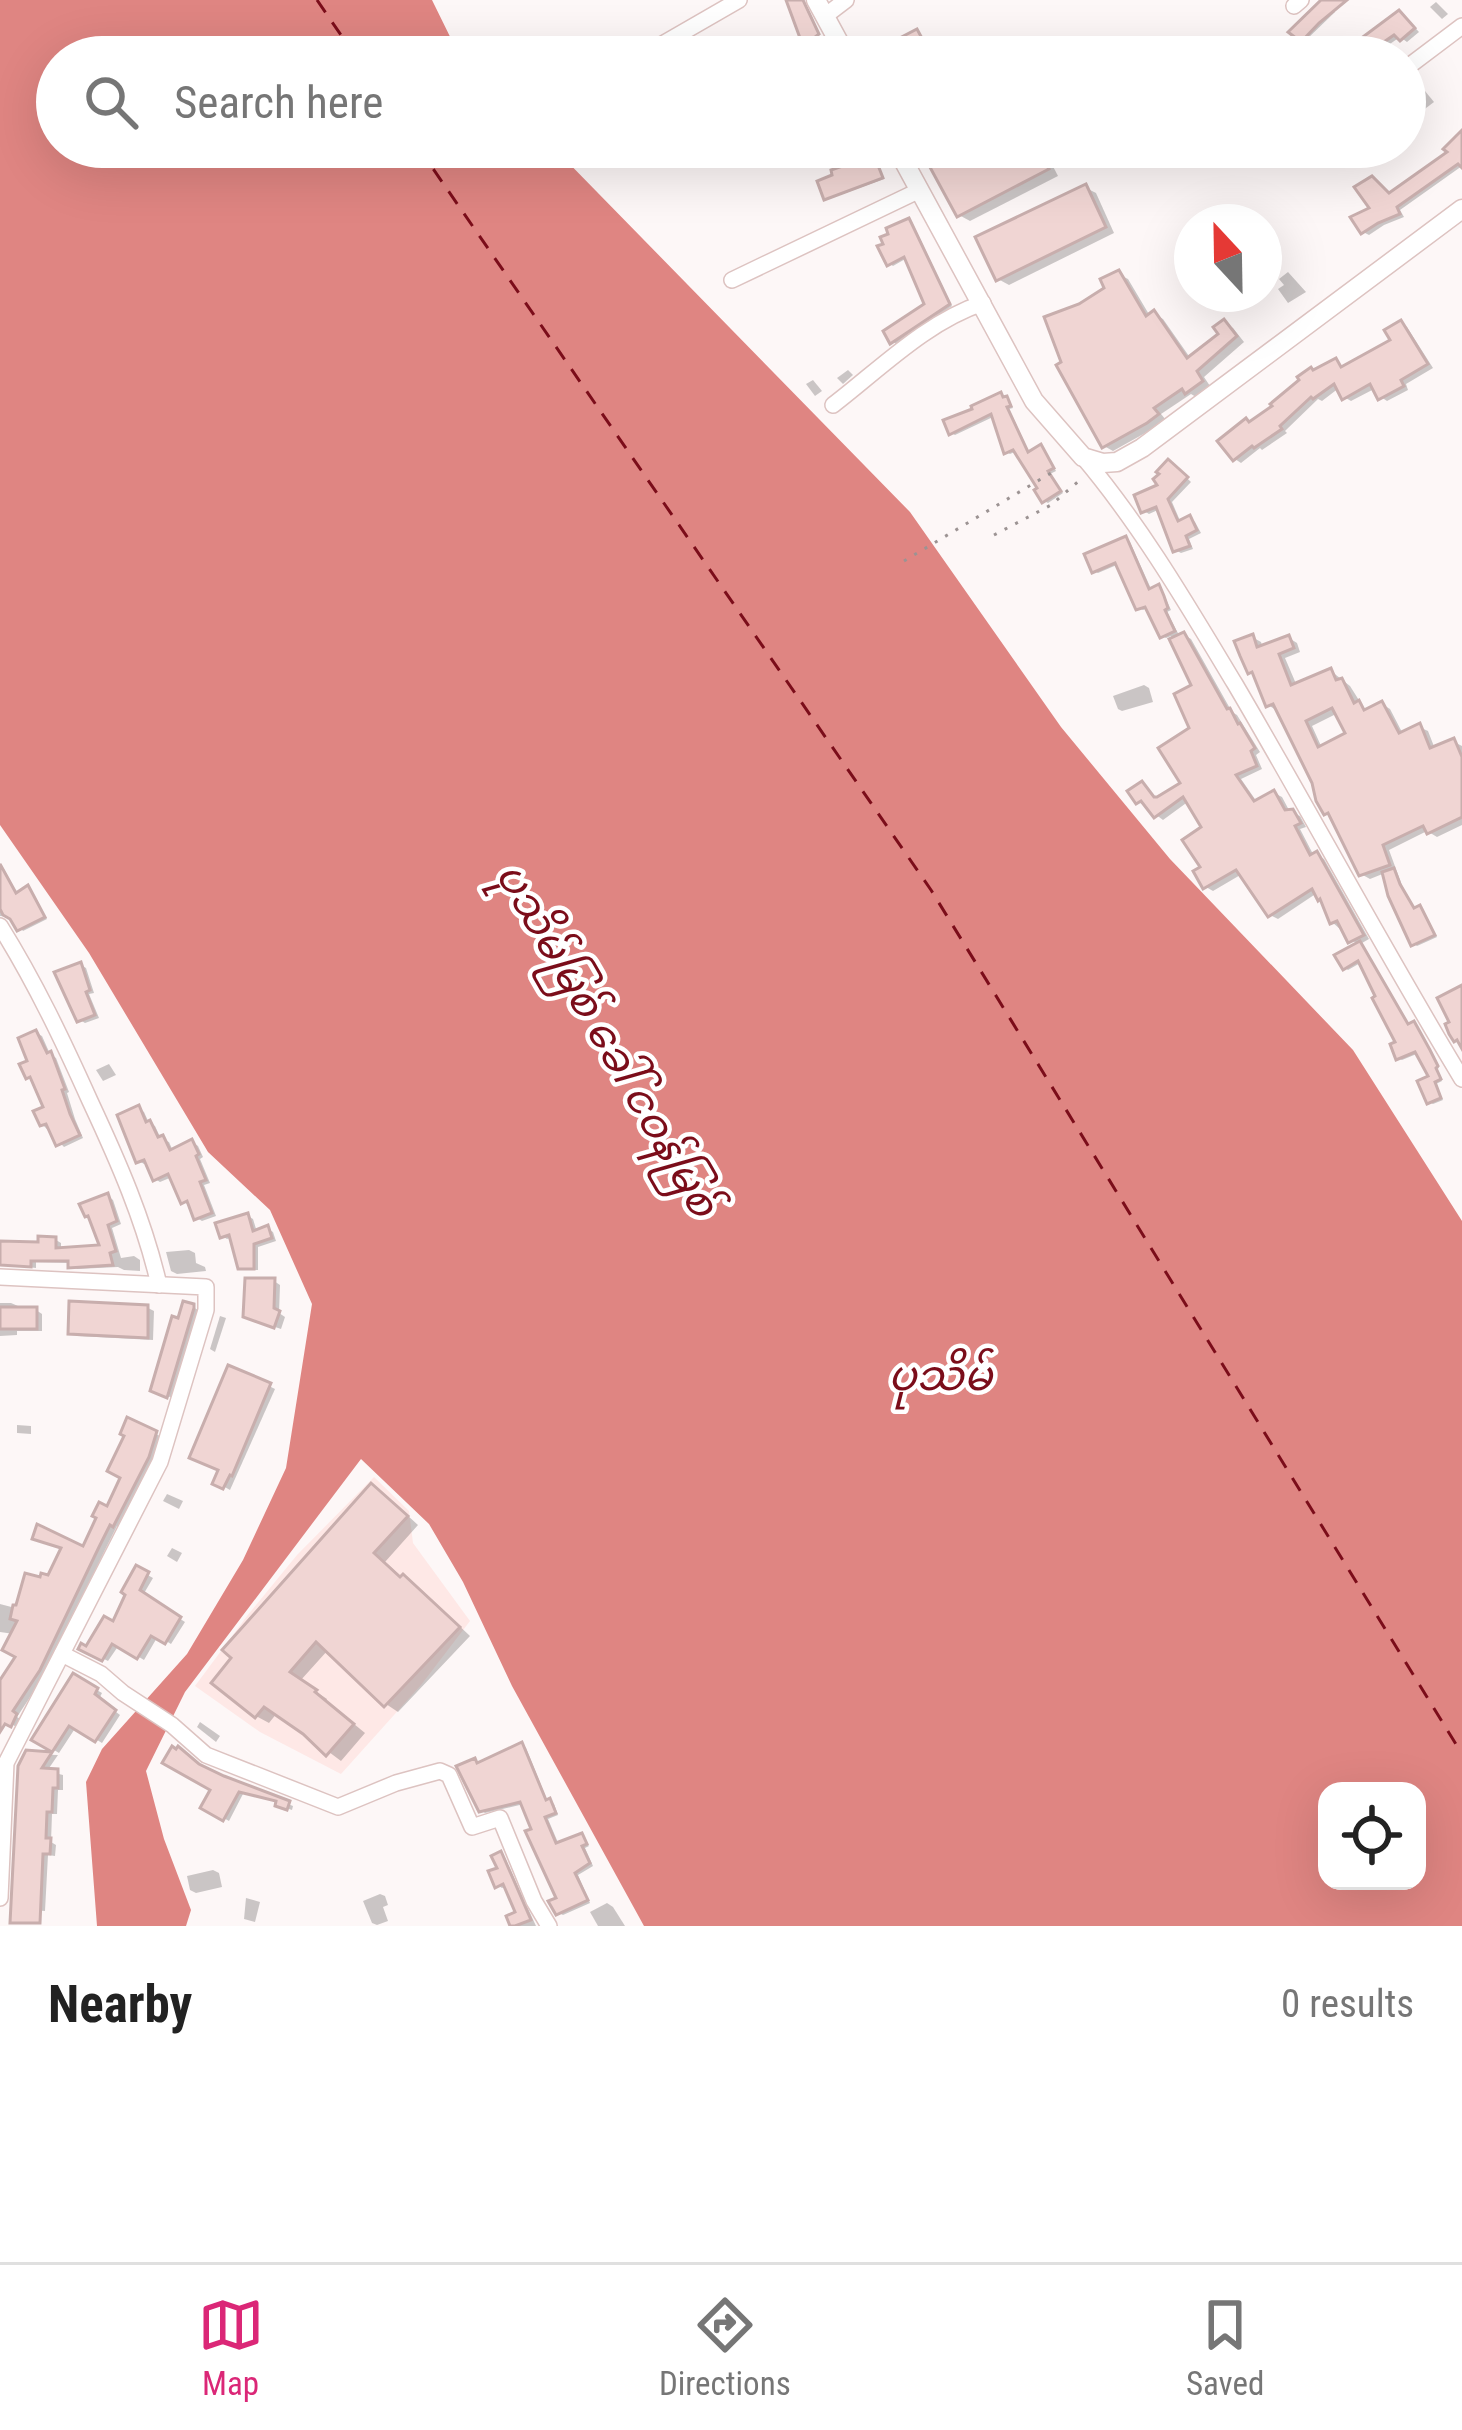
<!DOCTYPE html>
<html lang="en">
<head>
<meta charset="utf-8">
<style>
  body { margin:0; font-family:"Roboto Condensed","Noto Sans Myanmar",sans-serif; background:#f2f2f2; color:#222 }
  .controls { position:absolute; right:36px; bottom:36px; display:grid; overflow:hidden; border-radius:24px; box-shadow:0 12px 48px #0002 }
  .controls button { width:108px; height:108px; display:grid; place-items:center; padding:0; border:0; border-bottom:3px solid #e0e0e0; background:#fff; color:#222; font:60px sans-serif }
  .compass { position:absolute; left:1174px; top:204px; width:108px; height:108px; border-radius:50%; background:#fff; box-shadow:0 12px 48px #0002; rotate:338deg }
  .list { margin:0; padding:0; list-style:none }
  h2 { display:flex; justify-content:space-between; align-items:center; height:156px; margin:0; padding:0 48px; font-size:51px }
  h2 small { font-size:39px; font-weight:400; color:#767676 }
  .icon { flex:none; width:66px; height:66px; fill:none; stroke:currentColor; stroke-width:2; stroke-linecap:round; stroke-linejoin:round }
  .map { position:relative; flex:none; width:1462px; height:1926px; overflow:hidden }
  .search { position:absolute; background:#fff; box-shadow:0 12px 48px #0002; left:36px; right:36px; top:36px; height:132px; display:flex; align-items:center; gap:30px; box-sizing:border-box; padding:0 42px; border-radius:66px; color:#767676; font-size:45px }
  .sheet { height:336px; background:#fff }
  nav { display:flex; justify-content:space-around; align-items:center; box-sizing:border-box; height:168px; border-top:3px solid #e0e0e0; background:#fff; font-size:33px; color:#767676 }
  nav a { display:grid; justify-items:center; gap:6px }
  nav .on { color:#db2777 }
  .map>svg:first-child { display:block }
  .built { fill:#fee8e6 }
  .water { fill:#df8582; fill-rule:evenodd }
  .shadow { fill:#0003; fill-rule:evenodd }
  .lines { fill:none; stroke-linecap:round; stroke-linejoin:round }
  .ferry { stroke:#7b0d1a; stroke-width:3; stroke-dasharray:15 12; stroke-linecap:butt }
  .building { fill:#f0d5d3; stroke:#c8aead; stroke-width:3; fill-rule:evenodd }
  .minor-casing { stroke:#ddc3c1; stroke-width:18 }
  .tertiary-casing { stroke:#ddc3c1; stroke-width:21 }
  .path { stroke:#9c9393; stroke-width:3; stroke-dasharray:3 9; stroke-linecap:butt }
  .minor { stroke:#fff; stroke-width:15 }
  .tertiary { stroke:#fff; stroke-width:18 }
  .labels { text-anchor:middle; stroke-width:9; stroke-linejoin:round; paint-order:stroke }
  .water-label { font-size:42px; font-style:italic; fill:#7b0d1a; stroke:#fff }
</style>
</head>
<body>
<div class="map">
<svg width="1462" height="1926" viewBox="0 0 1462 1926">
  <rect width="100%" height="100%" fill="#fdf7f7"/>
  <path class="built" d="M 374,1477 L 409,1511 L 413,1543 L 470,1621 L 421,1685 L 341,1774 L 260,1732 L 195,1686 L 247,1616 L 297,1555 Z"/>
  <path class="water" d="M 0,0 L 432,0 L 460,57 L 57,57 L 57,147 L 553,147 L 910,512 L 1061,727 L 1170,859 L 1353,1050 L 1462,1221 L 1462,1926 L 644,1926 L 512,1686 L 463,1582 L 429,1524 L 361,1459 L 185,1692 L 146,1771 L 164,1839 L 191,1910 L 186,1926 L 97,1926 L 86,1782 L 102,1749 L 187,1654 L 243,1560 L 286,1468 L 312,1304 L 270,1210 L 208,1152 L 89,953 L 0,825 ZM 1327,1791 L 1417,1791 L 1417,1881 L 1327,1881 Z"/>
  <g class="shadow">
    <path d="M 1325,2 L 1335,12 L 1305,41 L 1293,32 Z"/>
    <path d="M 1436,2 L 1448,14 L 1442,19 L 1430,7 Z"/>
    <path d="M 1405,17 L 1419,32 L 1407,42 L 1400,37 L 1371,57 L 1346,57 Z"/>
    <path d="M 917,33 L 928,39 L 937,57 L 879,57 Z"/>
    <path d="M 1425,91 L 1434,102 L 1405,124 L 1405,107 Z"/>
    <path d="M 1462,137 L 1462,166 L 1400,210 L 1404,217 L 1384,225 L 1369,235 L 1363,232 L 1391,195 L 1452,153 Z"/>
    <path d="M 849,147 L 869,147 L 884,179 L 829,199 L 826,197 L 857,164 Z"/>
    <path d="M 923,147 L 1043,147 L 1058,176 L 970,221 L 959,215 Z"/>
    <path d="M 1086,188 L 1096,193 L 1114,233 L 1009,285 L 998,279 Z"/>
    <path d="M 909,221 L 913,224 L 952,306 L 896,344 L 892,341 L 927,305 L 907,258 L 893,266 L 889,263 Z"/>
    <path d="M 1288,272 L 1306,292 L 1288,303 L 1278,289 L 1284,285 L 1279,279 Z"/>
    <path d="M 1118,274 L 1128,279 L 1150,316 L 1154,314 L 1163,319 L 1191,359 L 1222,335 L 1224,322 L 1233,328 L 1244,342 L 1204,377 L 1210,386 L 1196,397 L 1191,394 L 1161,414 L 1166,420 L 1156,427 L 1113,451 L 1104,446 L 1080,307 L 1108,289 Z"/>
    <path d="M 1401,323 L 1407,327 L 1433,368 L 1406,384 L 1408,390 L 1387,401 L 1381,397 L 1376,388 L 1351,401 L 1344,397 L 1339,388 L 1322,401 L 1318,399 L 1285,431 L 1287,433 L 1262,450 L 1260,448 L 1241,463 L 1235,459 L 1251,424 L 1315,373 L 1336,361 L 1344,368 L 1394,341 Z"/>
    <path d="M 848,370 L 853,375 L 843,384 L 837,378 Z"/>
    <path d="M 813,380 L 822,391 L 815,396 L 806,384 Z"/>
    <path d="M 1001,396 L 1010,402 L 1013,408 L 1009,409 L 1030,454 L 1041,448 L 1045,450 L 1056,471 L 1050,474 L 1063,493 L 1048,503 L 1044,501 L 1041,489 L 1017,451 L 1010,454 L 1006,452 L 995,416 L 955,435 L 951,433 Z"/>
    <path d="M 1174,466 L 1191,482 L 1172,502 L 1181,523 L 1190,518 L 1195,522 L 1201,533 L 1189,539 L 1193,549 L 1181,553 L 1175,550 L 1160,509 L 1149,514 L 1144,511 Z"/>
    <path d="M 1126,539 L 1130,542 L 1152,591 L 1159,588 L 1162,590 L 1171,610 L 1167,612 L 1180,637 L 1184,635 L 1191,639 L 1232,712 L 1237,715 L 1260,752 L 1256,755 L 1262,769 L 1241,779 L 1257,802 L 1274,793 L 1282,797 L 1290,812 L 1300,816 L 1306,827 L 1300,829 L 1314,856 L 1317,855 L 1324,859 L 1369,939 L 1362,943 L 1410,1026 L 1417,1027 L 1439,1068 L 1437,1069 L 1442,1081 L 1436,1084 L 1443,1100 L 1433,1104 L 1429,1102 L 1432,1078 L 1419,1053 L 1402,1060 L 1398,1058 L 1399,1044 L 1362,962 L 1348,970 L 1345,968 L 1358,945 L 1332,922 L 1317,893 L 1278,919 L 1270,915 L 1242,874 L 1213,891 L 1206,887 L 1205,828 L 1189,801 L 1163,820 L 1139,802 L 1142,784 L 1158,800 L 1184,784 L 1193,729 L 1195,686 L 1171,636 L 1166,638 L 1162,636 L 1148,608 L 1143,610 L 1139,608 L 1119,564 L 1098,573 L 1094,571 Z"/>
    <path d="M 1252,637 L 1261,642 L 1263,648 L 1289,638 L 1297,643 L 1300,652 L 1285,658 L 1297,686 L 1331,671 L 1350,686 L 1362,705 L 1359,705 L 1374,721 L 1367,708 L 1369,711 L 1382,704 L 1390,709 L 1403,734 L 1419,727 L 1428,731 L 1435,749 L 1454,742 L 1462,746 L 1462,825 L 1437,837 L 1427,831 L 1389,850 L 1403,888 L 1416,910 L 1423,911 L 1437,937 L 1417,946 L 1414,944 L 1385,873 L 1370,879 L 1361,874 L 1333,817 L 1326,813 L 1315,782 L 1276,710 L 1268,705 L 1256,675 L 1251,671 ZM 1338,713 L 1349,734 L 1322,748 L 1312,726 Z"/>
    <path d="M 1144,685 L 1149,688 L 1153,702 L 1122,711 L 1118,709 L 1113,696 Z"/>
    <path d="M 0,867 L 4,869 L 18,895 L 28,889 L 32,891 L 47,919 L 23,931 L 11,917 L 0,916 Z"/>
    <path d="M 81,965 L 86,968 L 94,993 L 89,994 L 99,1018 L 85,1023 L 80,1020 Z"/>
    <path d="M 36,1033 L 42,1036 L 50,1054 L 56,1058 L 69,1092 L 67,1093 L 75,1119 L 83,1138 L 64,1147 L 42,1124 L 47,1109 L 35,1080 L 28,1077 Z"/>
    <path d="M 109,1064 L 116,1075 L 103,1081 L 96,1070 Z"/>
    <path d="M 139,1109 L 144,1112 L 149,1123 L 155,1126 L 161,1139 L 169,1142 L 173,1151 L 192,1142 L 198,1146 L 203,1157 L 200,1159 L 210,1183 L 204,1185 L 216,1216 L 202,1221 L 197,1218 L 189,1205 L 184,1202 L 172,1177 L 160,1182 L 155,1179 L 148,1162 L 144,1164 L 139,1161 Z"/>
    <path d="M 108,1196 L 113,1200 L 121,1224 L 112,1228 L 121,1258 L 134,1256 L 140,1260 L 140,1271 L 124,1270 L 118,1267 L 77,1269 L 71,1263 L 36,1262 L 36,1268 L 0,1264 L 0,1244 L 40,1245 L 56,1240 L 61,1243 L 61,1251 L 103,1248 Z"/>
    <path d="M 248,1216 L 253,1219 L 257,1232 L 268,1229 L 273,1232 L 276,1241 L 258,1247 L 258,1270 L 247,1270 L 241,1267 L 233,1237 L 227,1239 L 222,1236 Z"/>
    <path d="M 189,1250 L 195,1253 L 196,1263 L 205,1267 L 206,1271 L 177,1274 L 171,1271 L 166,1252 Z"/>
    <path d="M 274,1281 L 280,1285 L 279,1313 L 285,1317 L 281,1329 L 252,1319 Z"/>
    <path d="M 0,1303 L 11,1303 L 18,1306 L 17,1310 L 36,1310 L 42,1314 L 42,1331 L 17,1331 L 17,1335 L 0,1336 Z"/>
    <path d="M 193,1307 L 198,1310 L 173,1398 L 158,1393 L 179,1322 Z"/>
    <path d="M 148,1308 L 154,1311 L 153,1340 L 77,1336 L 71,1332 Z"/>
    <path d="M 220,1316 L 226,1318 L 215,1352 L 210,1349 Z"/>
    <path d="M 269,1386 L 275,1389 L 230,1490 L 216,1482 Z"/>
    <path d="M 129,1421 L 162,1437 L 154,1461 L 120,1527 L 117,1526 L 105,1550 L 46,1673 L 17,1717 L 22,1720 L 18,1728 L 0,1717 L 0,1686 L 19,1656 L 14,1634 L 0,1632 L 0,1604 L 19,1609 L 84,1550 L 124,1477 Z"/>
    <path d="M 17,1425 L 31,1426 L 31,1434 L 17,1433 Z"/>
    <path d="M 372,1487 L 384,1494 L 418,1525 L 385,1562 L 403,1578 L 416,1585 L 470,1636 L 398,1712 L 386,1704 L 328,1650 L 300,1681 L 327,1699 L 326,1701 L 365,1733 L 341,1761 L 277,1713 L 269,1723 L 256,1716 Z"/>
    <path d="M 167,1494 L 183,1501 L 179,1509 L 163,1501 Z"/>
    <path d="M 172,1548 L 182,1553 L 177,1562 L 167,1556 Z"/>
    <path d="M 137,1569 L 153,1578 L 143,1595 L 185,1622 L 171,1644 L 158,1636 L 144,1660 L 119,1645 L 108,1661 L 82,1648 L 87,1650 L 114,1625 Z"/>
    <path d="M 74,1677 L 102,1693 L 99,1699 L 120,1715 L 102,1743 L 76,1727 L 59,1753 L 36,1739 Z"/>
    <path d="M 200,1722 L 220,1736 L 216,1742 L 197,1727 Z"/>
    <path d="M 522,1745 L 526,1748 L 547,1800 L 554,1804 L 558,1815 L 548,1819 L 559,1845 L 581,1836 L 589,1846 L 585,1848 L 593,1866 L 578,1875 L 590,1903 L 563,1915 L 559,1913 L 560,1899 L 524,1804 L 485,1813 L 481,1810 L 479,1765 Z"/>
    <path d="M 28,1754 L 58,1755 L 47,1771 L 63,1775 L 63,1790 L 58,1790 L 57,1814 L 52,1814 L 51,1842 L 56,1845 L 55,1856 L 48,1855 L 45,1911 L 19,1909 Z"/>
    <path d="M 203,1770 L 293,1806 L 292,1810 L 283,1807 L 280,1801 L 244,1792 L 229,1821 L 204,1807 L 214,1789 Z"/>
    <path d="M 501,1855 L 505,1858 L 536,1926 L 514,1926 L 519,1914 L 507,1886 L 502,1888 L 497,1885 Z"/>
    <path d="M 213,1870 L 219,1873 L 222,1887 L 196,1893 L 190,1890 L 187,1876 Z"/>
    <path d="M 380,1894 L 385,1896 L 388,1905 L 383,1907 L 388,1921 L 377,1925 L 372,1923 L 363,1901 Z"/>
    <path d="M 246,1898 L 260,1902 L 255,1922 L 244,1919 Z"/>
    <path d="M 607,1903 L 613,1907 L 625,1926 L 598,1926 L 590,1912 Z"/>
  </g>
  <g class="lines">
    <g class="ferry">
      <path d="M 317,0 L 356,57"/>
      <path d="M 418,147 L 931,890 L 1462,1754"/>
    </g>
  </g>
  <g class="building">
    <path d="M 786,0 L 803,0 L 819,34 L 814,38 L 824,57 L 807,57 Z"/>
    <path d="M 1321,0 L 1347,0 L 1319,23 L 1301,42 L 1288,32 Z"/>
    <path d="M 1399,10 L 1415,28 L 1400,41 L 1394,35 L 1362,57 L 1336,57 Z"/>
    <path d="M 917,29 L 932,57 L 863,57 Z"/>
    <path d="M 1462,130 L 1462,168 L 1458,164 L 1397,207 L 1400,214 L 1378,223 L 1361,234 L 1350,217 L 1369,208 L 1354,187 L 1372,176 L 1389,193 L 1447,152 L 1443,149 Z"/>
    <path d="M 919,147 L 1037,147 L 1049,169 L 957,217 Z"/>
    <path d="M 874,155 L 883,178 L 824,200 L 817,181 L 832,175 L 831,170 Z"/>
    <path d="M 1086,184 L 1106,227 L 996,281 L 975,237 Z"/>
    <path d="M 909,218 L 950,304 L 890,344 L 883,331 L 924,304 L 904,257 L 887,266 L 877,246 L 883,244 L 880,237 L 888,234 L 886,228 Z"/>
    <path d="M 1119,270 L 1146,316 L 1154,310 L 1187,358 L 1218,334 L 1213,327 L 1224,319 L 1237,336 L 1197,371 L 1203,381 L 1185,394 L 1182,389 L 1154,408 L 1159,414 L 1147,423 L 1102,448 L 1056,365 L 1061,362 L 1044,317 L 1079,304 L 1104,288 L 1100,279 Z"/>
    <path d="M 1401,320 L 1428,364 L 1401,380 L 1404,386 L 1378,400 L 1370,384 L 1342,400 L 1334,384 L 1313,399 L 1311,397 L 1280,426 L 1282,429 L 1254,448 L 1252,446 L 1233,461 L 1217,441 L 1246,418 L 1249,422 L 1272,406 L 1270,404 L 1299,380 L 1297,377 L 1311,367 L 1313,370 L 1336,358 L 1341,367 L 1390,340 L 1384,330 Z"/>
    <path d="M 1001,392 L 1003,397 L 1007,396 L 1011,406 L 1007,407 L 1028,452 L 1041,444 L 1054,468 L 1048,471 L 1061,491 L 1042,503 L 1034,490 L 1037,488 L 1013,450 L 1004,454 L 991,414 L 949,435 L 943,420 L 972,409 L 971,406 Z"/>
    <path d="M 1168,459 L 1188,477 L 1168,499 L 1178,521 L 1190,515 L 1197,530 L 1186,536 L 1190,546 L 1173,552 L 1156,507 L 1141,513 L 1134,495 L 1157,485 L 1153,479 L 1159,474 L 1156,472 Z"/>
    <path d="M 1126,536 L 1149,589 L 1159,584 L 1164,596 L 1168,608 L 1165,610 L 1175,631 L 1160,638 L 1145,607 L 1136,610 L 1115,563 L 1092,573 L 1084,554 Z"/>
    <path d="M 1184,632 L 1227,709 L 1230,708 L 1238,724 L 1240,723 L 1255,748 L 1251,751 L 1257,766 L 1236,775 L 1254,801 L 1274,790 L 1285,810 L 1293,809 L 1301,823 L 1295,826 L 1310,855 L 1317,851 L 1364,935 L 1348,943 L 1337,921 L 1330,924 L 1320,899 L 1318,901 L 1312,889 L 1268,917 L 1236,870 L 1203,889 L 1193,871 L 1200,867 L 1182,840 L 1201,827 L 1183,797 L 1154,818 L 1141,801 L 1136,804 L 1127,791 L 1142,781 L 1154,797 L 1157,797 L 1180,783 L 1158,748 L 1189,728 L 1174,694 L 1191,685 L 1169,639 Z"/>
    <path d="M 1253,634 L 1257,647 L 1289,635 L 1294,648 L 1279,654 L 1291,685 L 1331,668 L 1336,680 L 1342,678 L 1354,703 L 1359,700 L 1364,710 L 1382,701 L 1399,733 L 1420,723 L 1430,748 L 1454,738 L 1462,757 L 1462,817 L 1427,834 L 1423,826 L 1383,845 L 1390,865 L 1359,876 L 1328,813 L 1324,815 L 1316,801 L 1312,783 L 1273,704 L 1266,707 L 1252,672 L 1248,674 L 1240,656 L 1234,641 ZM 1332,708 L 1345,733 L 1318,747 L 1306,721 Z"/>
    <path d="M 0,864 L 16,893 L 28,885 L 45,917 L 17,931 L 10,919 L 3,915 L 0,909 Z"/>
    <path d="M 1394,868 L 1400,884 L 1414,908 L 1420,905 L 1435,935 L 1411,946 L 1388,896 L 1382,872 Z"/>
    <path d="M 1360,941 L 1408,1024 L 1414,1021 L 1430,1050 L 1438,1066 L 1436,1068 L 1441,1079 L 1435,1082 L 1441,1098 L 1427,1104 L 1417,1081 L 1428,1076 L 1415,1052 L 1396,1060 L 1390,1044 L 1395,1042 L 1372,998 L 1375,996 L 1358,961 L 1343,970 L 1334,955 Z"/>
    <path d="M 81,962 L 90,990 L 86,992 L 95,1015 L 77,1022 L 54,972 Z"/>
    <path d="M 1462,985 L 1462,1049 L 1457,1040 L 1454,1042 L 1449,1034 L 1445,1024 L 1449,1022 L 1437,998 Z"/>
    <path d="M 36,1030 L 47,1053 L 51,1051 L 65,1089 L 62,1090 L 70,1114 L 80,1135 L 56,1146 L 46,1124 L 40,1126 L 33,1111 L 43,1107 L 30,1077 L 26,1079 L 19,1064 L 27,1061 L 18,1038 Z"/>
    <path d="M 139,1105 L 146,1122 L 150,1120 L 158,1137 L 163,1135 L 170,1150 L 192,1139 L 199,1154 L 196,1156 L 206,1180 L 200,1182 L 212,1213 L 194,1220 L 187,1201 L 181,1204 L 168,1174 L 153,1181 L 144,1160 L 136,1163 L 117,1115 Z"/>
    <path d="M 108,1193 L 117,1221 L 108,1225 L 116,1251 L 110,1253 L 113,1265 L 68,1268 L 68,1261 L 31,1261 L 31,1267 L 0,1265 L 0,1241 L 38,1242 L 38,1236 L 56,1237 L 56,1248 L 99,1245 L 88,1216 L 85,1217 L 79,1204 Z"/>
    <path d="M 248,1213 L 253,1231 L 268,1225 L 272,1238 L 254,1244 L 254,1269 L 238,1269 L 229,1235 L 220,1238 L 215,1223 Z"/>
    <path d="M 245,1278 L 275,1278 L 274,1308 L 280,1311 L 274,1328 L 243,1317 Z"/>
    <path d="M 69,1301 L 148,1305 L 148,1338 L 68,1334 Z"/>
    <path d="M 183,1301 L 194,1304 L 194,1308 L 167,1398 L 150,1391 L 172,1316 L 178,1318 Z"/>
    <rect x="0" y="1307" width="37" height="22"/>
    <path d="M 228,1365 L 271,1383 L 232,1476 L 230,1475 L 223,1489 L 212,1484 L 218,1470 L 189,1458 Z"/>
    <path d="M 127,1417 L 157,1431 L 149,1457 L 113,1527 L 110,1525 L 99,1547 L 40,1670 L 13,1711 L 17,1714 L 11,1727 L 5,1724 L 0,1732 L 0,1680 L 15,1657 L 2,1650 L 17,1621 L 10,1619 L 13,1605 L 16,1605 L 25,1573 L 40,1577 L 41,1573 L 48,1575 L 61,1548 L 32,1539 L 37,1524 L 83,1546 L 96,1518 L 92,1516 L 99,1502 L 107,1506 L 120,1478 L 107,1471 L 124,1436 L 120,1434 Z"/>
    <path d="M 371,1483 L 408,1516 L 374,1553 L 400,1577 L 403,1574 L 460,1627 L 384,1707 L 316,1642 L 290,1672 L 317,1690 L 315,1692 L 354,1724 L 326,1756 L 303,1734 L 264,1707 L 255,1718 L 211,1683 L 231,1658 L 222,1650 Z"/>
    <path d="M 136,1565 L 149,1572 L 140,1590 L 181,1617 L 165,1644 L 151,1636 L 137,1659 L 112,1644 L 102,1661 L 78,1649 L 81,1643 L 86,1646 L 104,1616 L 113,1621 L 125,1595 L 121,1592 Z"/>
    <path d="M 73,1673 L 98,1688 L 95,1694 L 116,1710 L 95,1742 L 69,1726 L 42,1768 L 58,1769 L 58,1788 L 53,1788 L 52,1812 L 47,1812 L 46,1838 L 51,1838 L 50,1854 L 43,1854 L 40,1923 L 10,1923 L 18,1766 L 26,1750 L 52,1752 L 31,1740 Z"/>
    <path d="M 522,1742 L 546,1800 L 550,1798 L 556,1813 L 545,1817 L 556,1843 L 582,1833 L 587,1844 L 582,1846 L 590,1863 L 575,1873 L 588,1900 L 556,1915 L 548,1901 L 556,1898 L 525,1831 L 531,1829 L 520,1802 L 479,1812 L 456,1766 L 475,1758 L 477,1763 Z"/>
    <path d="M 172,1746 L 176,1749 L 178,1746 L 199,1764 L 224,1776 L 290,1801 L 287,1810 L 275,1806 L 276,1801 L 239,1792 L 223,1821 L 200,1808 L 210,1790 L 162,1763 Z"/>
    <path d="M 501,1851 L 531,1920 L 515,1926 L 510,1926 L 506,1916 L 515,1912 L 503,1884 L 495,1888 L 488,1871 L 497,1868 L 491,1856 Z"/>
  </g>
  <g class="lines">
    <g class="minor-casing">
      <g id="minor">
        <path d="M 1294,6 L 1301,0"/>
        <path d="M 825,16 L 846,0"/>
        <path d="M 640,57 L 739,0"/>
        <path d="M 1405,69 L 1462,26"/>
        <path d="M 732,280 L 920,190"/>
        <path d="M 833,405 C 880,369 926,322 983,303"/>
        <path d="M 1083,457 C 1142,527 1188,606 1235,684 C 1312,815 1383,949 1462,1079"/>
        <path d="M 0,926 C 35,982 63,1041 90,1101 C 118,1161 144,1220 159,1285"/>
        <path d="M 0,1277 L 206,1287 L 206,1310 L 160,1462 L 6,1763 L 0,1898"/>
        <path d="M 62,1654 L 101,1674 L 123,1693 L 172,1725 L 206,1755 L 338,1807 L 396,1783 L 440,1771 L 449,1775 L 472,1827 L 500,1818 L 534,1901 L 549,1926"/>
      </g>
    </g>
    <g class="tertiary-casing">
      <g id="tertiary">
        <path d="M 816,0 L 847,57"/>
        <path d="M 896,147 L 1034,401 L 1083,457 L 1103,463 L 1117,462 L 1142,448 L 1462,209"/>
      </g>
    </g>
    <g class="path">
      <path d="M 994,535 L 1051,505 L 1080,480"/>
      <path d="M 904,561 L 1056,470"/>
    </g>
    <use href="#minor" class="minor"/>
    <use href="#tertiary" class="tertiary"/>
  </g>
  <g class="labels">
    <g class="water-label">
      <text transform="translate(608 1039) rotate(60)" y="15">ပုသိမ်မြစ် ခေါ် ငဝန်မြစ်</text>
      <text x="940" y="1390">ပုသိမ်</text>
    </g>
  </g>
</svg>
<div class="controls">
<button><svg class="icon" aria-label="locate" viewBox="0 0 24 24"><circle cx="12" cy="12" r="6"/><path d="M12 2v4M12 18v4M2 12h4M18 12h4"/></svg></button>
</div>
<svg class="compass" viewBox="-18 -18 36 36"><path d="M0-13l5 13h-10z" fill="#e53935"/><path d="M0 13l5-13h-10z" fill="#767676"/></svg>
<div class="search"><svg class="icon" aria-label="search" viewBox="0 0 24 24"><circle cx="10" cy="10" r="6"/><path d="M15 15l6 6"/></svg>Search here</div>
</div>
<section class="sheet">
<h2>Nearby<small>0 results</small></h2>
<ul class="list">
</ul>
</section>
<nav>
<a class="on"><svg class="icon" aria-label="map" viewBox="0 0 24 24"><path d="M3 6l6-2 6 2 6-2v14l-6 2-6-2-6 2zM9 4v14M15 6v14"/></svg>Map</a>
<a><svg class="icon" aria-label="directions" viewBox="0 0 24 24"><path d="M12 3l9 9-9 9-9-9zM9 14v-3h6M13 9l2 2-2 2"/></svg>Directions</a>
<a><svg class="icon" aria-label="saved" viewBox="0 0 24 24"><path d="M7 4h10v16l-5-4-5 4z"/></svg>Saved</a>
</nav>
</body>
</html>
